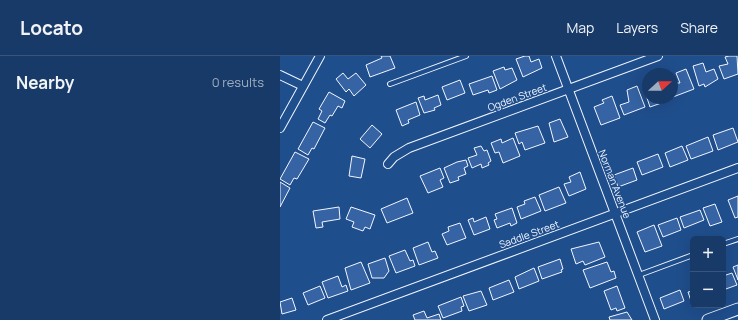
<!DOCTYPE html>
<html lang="en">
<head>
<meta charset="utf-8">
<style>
  body { margin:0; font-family:Manrope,sans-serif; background:#20416f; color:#f1f3f6 }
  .controls { position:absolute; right:12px; bottom:12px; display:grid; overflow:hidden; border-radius:6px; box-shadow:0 4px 16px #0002 }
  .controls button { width:36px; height:36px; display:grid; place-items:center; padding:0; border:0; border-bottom:1px solid #36547d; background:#173a69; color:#f1f3f6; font:20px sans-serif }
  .compass { position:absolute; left:362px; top:12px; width:36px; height:36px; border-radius:50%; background:#173a69; box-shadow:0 4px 16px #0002; rotate:69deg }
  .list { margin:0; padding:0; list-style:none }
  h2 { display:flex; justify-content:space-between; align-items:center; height:52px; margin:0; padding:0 16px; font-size:17px }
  h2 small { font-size:13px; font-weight:400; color:#9eadc0 }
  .map { position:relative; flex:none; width:458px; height:264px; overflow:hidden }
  header { display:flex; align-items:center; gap:24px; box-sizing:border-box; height:56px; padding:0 20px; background:#173a69; border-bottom:1px solid #36547d }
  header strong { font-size:19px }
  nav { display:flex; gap:22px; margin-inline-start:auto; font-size:14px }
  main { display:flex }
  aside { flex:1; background:#173a69 }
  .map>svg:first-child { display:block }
  .building { fill:#3563a3; stroke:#f2f6ff }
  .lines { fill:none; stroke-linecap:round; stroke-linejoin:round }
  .lane-casing { stroke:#f2f6ff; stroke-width:6 }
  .street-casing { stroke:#f2f6ff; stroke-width:10 }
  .secondary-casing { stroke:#f2f6ff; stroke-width:13 }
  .lane { stroke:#1f4e8c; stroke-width:4 }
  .street { stroke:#1f4e8c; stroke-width:8 }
  .secondary { stroke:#1f4e8c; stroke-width:11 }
  .labels { text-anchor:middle; stroke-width:3; stroke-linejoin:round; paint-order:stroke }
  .street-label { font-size:10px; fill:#f2f6ff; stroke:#1f4e8c }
</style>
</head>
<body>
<header>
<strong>Locato</strong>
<nav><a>Map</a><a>Layers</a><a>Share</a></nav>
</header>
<main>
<aside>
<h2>Nearby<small>0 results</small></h2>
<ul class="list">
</ul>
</aside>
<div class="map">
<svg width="458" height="264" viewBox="0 0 458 264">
  <rect width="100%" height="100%" fill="#1f4e8c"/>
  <g class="building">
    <path d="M 101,0 L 110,0 L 115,12 L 90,21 L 86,9 L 102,2 Z"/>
    <path d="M 245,0 L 249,0 L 251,6 L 259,3 L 262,12 L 243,21 L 236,3 Z"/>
    <path d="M 449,0 L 457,0 L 458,18 L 444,23 L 439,10 L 448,8 L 445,1 Z"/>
    <path d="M 423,7 L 426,16 L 434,13 L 438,23 L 425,31 L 424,28 L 419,30 L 413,10 Z"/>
    <path d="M 224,11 L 225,14 L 232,12 L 237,24 L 220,33 L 213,15 Z"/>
    <path d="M 406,13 L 414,33 L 393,41 L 392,27 L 400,27 L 396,17 Z"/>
    <path d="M 63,17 L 68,23 L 76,17 L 86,29 L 74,40 L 69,33 L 66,36 L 56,23 Z"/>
    <path d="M 212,20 L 217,34 L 209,37 L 208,34 L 193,39 L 189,28 Z"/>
    <path d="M 180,24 L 185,37 L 167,44 L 162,31 Z"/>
    <path d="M 357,30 L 365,51 L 344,59 L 340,49 L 349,46 L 347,34 Z"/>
    <path d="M 368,32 L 368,42 L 386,42 L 387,45 L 370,51 L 364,33 Z"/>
    <path d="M 49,36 L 65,45 L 62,52 L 58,50 L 52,60 L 50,59 L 45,67 L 38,63 L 42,55 L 39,53 Z"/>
    <path d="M 158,39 L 161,49 L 154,52 L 155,54 L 144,57 L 138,42 L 144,40 L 145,44 Z"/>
    <path d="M 332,40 L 340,62 L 321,69 L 314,51 L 324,47 L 322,44 Z"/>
    <path d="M 136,46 L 140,59 L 128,64 L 129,67 L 122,70 L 116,54 Z"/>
    <path d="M 280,63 L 288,81 L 274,86 L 269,67 Z"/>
    <path d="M 33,66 L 45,72 L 34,93 L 32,92 L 28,99 L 18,93 Z"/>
    <path d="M 92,69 L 102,78 L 90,92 L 80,83 Z"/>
    <path d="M 258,70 L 265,87 L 245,94 L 242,86 L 239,88 L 235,77 Z"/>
    <path d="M 453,72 L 458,86 L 438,94 L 433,79 Z"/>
    <path d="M 428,81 L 433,95 L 411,103 L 406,90 Z"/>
    <path d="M 233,82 L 240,100 L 223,107 L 219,96 L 215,97 L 211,87 L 221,83 L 222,87 Z"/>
    <path d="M 201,90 L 204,95 L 207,94 L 211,105 L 208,107 L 209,109 L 202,112 L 201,108 L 192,112 L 188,102 L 197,99 L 194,92 Z"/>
    <path d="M 402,90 L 408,104 L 390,111 L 385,97 Z"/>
    <path d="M 15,96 L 29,103 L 17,123 L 14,122 L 10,129 L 0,123 Z"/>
    <path d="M 378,98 L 383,111 L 362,119 L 357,106 Z"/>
    <path d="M 72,100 L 85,103 L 81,122 L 69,120 Z"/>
    <path d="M 186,104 L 188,110 L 184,112 L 186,118 L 178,121 L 179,124 L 170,127 L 164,112 L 177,106 Z"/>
    <path d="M 160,112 L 164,122 L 160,124 L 163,131 L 148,137 L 140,120 Z"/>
    <path d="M 353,112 L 357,124 L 338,131 L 334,119 Z"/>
    <path d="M 300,116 L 306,133 L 289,140 L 284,128 L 291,126 L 289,121 Z"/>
    <path d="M 0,126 L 10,132 L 0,151 Z"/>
    <path d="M 279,131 L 286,147 L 265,155 L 259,139 Z"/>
    <path d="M 458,140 L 458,161 L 455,162 L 448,144 Z"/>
    <path d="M 255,141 L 261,155 L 241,163 L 237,151 L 245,148 L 244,145 Z"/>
    <path d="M 127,142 L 133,157 L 107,167 L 101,153 Z"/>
    <path d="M 435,148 L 442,166 L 430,170 L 423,152 Z"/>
    <path d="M 59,151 L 60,163 L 42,166 L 43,171 L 36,172 L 33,155 Z"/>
    <path d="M 71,151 L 95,159 L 90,173 L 85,171 L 83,175 L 72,171 L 74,166 L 66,163 Z"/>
    <path d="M 232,152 L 237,167 L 231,170 L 230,167 L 217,172 L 214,164 L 217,163 L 215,158 Z"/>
    <path d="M 420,154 L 424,164 L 404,172 L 400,161 Z"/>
    <path d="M 206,161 L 210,173 L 194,179 L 188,164 L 193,162 L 194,166 Z"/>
    <path d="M 397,162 L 401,174 L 383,181 L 378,169 Z"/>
    <path d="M 180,167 L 186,182 L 167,189 L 162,178 L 169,175 L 168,171 Z"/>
    <path d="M 374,169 L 382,190 L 365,196 L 357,176 Z"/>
    <path d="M 148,186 L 152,196 L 155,195 L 158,202 L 139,209 L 133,192 Z"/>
    <path d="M 319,186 L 325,201 L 305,209 L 303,205 L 296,208 L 291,193 Z"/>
    <path d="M 125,194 L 130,205 L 133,204 L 135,210 L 116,217 L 109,200 Z"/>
    <path d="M 105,202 L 109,215 L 104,222 L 92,222 L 88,208 Z"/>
    <path d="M 280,203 L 283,213 L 281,214 L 282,216 L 262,223 L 258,211 Z"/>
    <path d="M 81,206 L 90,227 L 71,234 L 65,212 Z"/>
    <path d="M 327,206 L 331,216 L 334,215 L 336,222 L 310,232 L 303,214 Z"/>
    <path d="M 458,209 L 458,224 L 453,211 Z"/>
    <path d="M 254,212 L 259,225 L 239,233 L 235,221 Z"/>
    <path d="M 452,217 L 457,229 L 443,234 L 443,220 Z"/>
    <path d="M 58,220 L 62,231 L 66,229 L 68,235 L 48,242 L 42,226 Z"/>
    <path d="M 229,224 L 234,236 L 213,244 L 209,232 Z"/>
    <path d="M 40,230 L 45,242 L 28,249 L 23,237 Z"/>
    <path d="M 337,230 L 345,252 L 337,255 L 336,252 L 331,254 L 324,235 Z"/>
    <path d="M 400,234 L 404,245 L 384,253 L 380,242 Z"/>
    <path d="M 201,235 L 207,249 L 189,255 L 183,240 Z"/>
    <path d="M 413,235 L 413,248 L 412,248 L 408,236 Z"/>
    <path d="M 181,241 L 184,250 L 181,251 L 182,255 L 163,262 L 158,250 Z"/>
    <path d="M 12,242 L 16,254 L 2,258 L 0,246 Z"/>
    <path d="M 144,255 L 147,262 L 159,258 L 161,264 L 135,264 L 133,259 Z"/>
    <path d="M 347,256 L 352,264 L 330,264 L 329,261 Z"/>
  </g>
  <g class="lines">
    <g class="lane-casing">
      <g id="lane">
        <path d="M 110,28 L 186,0"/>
        <path d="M 443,188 L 458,183"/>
        <path d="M 359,219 L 413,199"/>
      </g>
    </g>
    <g class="street-casing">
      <g id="street">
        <path d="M 276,0 L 375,264"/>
        <path d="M 0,19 L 23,30"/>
        <path d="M 0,72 L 40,0"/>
        <path d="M 108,108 L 114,101 L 129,92 L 378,0"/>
        <path d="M 47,264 L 458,112"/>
      </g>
    </g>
    <g class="secondary-casing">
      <path id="secondary" d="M 428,264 L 458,253"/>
    </g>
    <use href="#lane" class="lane"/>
    <use href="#street" class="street"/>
    <use href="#secondary" class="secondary"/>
  </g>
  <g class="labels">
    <g class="street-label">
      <text transform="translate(237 41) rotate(-20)" y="4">Ogden Street</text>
      <text transform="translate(335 128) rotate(69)" y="4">Norman Avenue</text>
      <text transform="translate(249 178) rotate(-20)" y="4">Saddle Street</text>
    </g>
  </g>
</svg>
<div class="controls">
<button>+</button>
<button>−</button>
</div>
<svg class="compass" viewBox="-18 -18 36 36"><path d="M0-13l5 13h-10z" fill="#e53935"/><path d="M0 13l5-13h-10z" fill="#9eadc0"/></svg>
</div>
</main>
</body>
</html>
